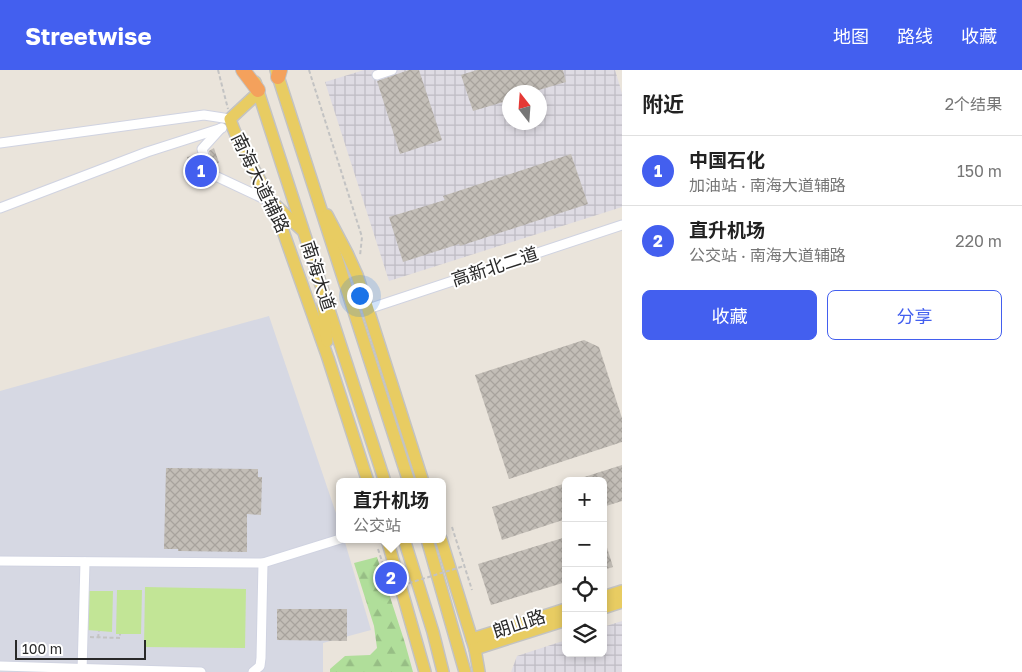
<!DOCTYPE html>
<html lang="zh">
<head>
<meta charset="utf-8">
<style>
  body { margin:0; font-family:"Golos Text","Noto Sans SC",sans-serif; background:#f2f2f2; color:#222 }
  .controls { position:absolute; right:15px; bottom:15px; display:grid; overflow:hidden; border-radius:8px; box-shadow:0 2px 8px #0003 }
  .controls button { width:45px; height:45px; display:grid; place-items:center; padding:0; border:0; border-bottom:1px solid #e0e0e0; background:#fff; color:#222; font:25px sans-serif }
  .compass { position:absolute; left:502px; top:15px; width:45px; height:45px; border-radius:50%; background:#fff; box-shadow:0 2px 8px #0003; rotate:343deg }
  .scale { position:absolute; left:15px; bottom:12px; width:131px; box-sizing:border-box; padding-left:5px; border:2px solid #292929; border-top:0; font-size:14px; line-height:18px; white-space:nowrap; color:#292929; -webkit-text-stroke:4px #fff; paint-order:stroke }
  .you { position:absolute; left:359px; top:225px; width:18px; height:18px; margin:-12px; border:4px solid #fff; border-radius:50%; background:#1a73e8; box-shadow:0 0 0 8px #1a73e833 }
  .badge { display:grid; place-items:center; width:32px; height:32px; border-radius:50%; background:#435fef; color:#fff; font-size:16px; font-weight:700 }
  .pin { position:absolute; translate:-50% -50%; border:2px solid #fff; box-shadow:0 1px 5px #0006 }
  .popup { position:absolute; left:336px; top:408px; width:110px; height:65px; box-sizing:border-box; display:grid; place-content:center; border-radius:8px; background:#fff; filter:drop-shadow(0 1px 4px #0005); font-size:16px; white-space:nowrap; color:#767676 }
  .popup b { font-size:19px; color:#222 }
  .popup::after { content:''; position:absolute; left:50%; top:100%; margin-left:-10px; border:10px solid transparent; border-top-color:#fff }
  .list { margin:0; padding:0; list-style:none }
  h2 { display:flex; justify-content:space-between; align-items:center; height:65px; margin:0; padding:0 20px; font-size:21px }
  h2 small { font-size:16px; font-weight:400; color:#767676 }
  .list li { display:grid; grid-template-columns:32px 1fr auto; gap:15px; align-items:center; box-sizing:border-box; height:70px; padding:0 20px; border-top:1px solid #e0e0e0 }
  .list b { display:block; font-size:19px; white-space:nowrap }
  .list p { margin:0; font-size:16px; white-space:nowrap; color:#767676 }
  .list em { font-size:16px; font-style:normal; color:#767676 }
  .actions { display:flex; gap:10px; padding:15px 20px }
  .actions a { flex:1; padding:11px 0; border:1px solid #435fef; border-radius:8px; text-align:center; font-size:18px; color:#435fef }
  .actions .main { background:#435fef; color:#fff }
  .icon { flex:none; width:28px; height:28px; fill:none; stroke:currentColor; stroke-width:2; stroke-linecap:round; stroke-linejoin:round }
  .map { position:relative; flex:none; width:622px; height:602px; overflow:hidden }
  header { display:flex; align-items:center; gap:30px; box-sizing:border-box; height:70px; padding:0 25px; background:#435fef; color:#fff }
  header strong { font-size:24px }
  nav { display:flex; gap:28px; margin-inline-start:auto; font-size:18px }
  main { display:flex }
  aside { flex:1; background:#fff }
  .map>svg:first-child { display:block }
  .industrial { fill:url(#industrial-grid); fill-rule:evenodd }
  .airport { fill:#d6d8e3 }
  .forest { fill:url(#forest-firs) }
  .pitch { fill:#c2e596 }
  .building { fill:url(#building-cross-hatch) }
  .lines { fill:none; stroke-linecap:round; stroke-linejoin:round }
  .minor-casing { stroke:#d0d3e1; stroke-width:11 }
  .major-casing { stroke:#c3c3c3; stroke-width:14 }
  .highway-casing { stroke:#c3c3c3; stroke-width:16 }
  .path { stroke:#c3c3c3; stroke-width:2; stroke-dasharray:4 2.5; stroke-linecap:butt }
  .minor { stroke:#fff; stroke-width:9 }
  .major { stroke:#e8cc62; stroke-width:11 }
  .highway { stroke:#f4a15c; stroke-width:14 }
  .path-bridge { stroke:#c3c3c3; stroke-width:2; stroke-dasharray:4 2.5; stroke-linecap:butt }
  .labels { text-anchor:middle; stroke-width:4; stroke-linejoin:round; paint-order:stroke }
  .street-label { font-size:18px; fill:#292929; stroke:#fff }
</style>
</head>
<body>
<header>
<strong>Streetwise</strong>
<nav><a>地图</a><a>路线</a><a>收藏</a></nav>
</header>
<main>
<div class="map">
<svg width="622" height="602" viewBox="0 0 622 602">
  <defs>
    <pattern id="industrial-grid" width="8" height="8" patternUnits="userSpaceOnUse" patternTransform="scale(1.25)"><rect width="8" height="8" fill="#dedbe3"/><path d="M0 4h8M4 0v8" fill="none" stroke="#bebcc3"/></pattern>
    <pattern id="forest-firs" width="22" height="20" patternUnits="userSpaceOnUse" patternTransform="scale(1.25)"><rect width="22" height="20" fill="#b0de9a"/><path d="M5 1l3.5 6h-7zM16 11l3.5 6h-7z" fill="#97be85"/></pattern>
    <pattern id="building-cross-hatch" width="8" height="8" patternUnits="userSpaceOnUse" patternTransform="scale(1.25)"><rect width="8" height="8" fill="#c3beb7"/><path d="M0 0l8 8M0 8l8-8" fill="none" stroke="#a8a39d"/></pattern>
  </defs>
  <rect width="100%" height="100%" fill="#eae4db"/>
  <g class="industrial">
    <path d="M 364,0 L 615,0 L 622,23 L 622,137 L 389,211 L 325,12 ZM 510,22 L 540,22 L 540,52 L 510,52 Z"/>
    <path d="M 622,551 L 622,602 L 511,602 L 517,586 L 566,570 L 566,583 L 603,583 L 603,557 Z"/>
  </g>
  <path class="airport" d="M 269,246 L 340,455 L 340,469 L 344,469 L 371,560 L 323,573 L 323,602 L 0,602 L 0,321 Z"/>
  <path class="forest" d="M 377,487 L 405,573 L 413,602 L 330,602 L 330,599 L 345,586 L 370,585 L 377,578 L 374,556 L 354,493 Z"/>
  <g class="pitch">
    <path d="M 145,517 L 246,519 L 245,578 L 144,577 Z"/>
    <path d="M 117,520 L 142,520 L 141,564 L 116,564 Z"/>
    <path d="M 89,521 L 113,521 L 112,562 L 87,560 Z"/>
  </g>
  <g class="building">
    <path d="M 409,0 L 419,0 L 442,70 L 400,84 L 377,11 Z"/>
    <path d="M 477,0 L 563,0 L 566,12 L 532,22 L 510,22 L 510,30 L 473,41 L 461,5 Z"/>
    <path d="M 214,78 L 219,93 L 213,95 L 209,81 Z"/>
    <path d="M 197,84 L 203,105 L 207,111 L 199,113 L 195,101 L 192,102 L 187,87 Z"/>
    <path d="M 571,84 L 588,134 L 460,176 L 459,174 L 403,192 L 389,147 L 445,130 L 443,126 Z"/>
    <path d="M 584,270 L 599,277 L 622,348 L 622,372 L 509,409 L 475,305 Z"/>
    <path d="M 622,395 L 622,431 L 603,437 L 603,411 L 579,411 L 578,409 Z"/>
    <path d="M 166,398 L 258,399 L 258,407 L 262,407 L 261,445 L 247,444 L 247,482 L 178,481 L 178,479 L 164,479 Z"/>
    <path d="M 566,413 L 566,449 L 502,470 L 492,437 Z"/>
    <path d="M 566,467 L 566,512 L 491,535 L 478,494 Z"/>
    <path d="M 605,471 L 613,497 L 603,500 L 603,472 Z"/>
    <path d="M 277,539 L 347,539 L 347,571 L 277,570 Z"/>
  </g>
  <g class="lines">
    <g class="minor-casing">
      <g id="minor">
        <path d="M 377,5 L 392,0"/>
        <path d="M 221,58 L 202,79 L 209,103 L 273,133"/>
        <path d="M 0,73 L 204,45 L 230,49"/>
        <path d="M 0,138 L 147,82 L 222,58"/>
        <path d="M 368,239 L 622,155"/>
        <path d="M 0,491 L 263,493 L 340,469"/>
        <path d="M 0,596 L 201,602"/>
        <path d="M 82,602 L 85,492"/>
        <path d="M 253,602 L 260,596 L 261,588 L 263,493"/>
      </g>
    </g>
    <g class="major-casing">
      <g id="major">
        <path d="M 276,0 L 409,412"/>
        <path d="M 255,12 L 385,412"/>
        <path d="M 258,23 L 230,49 C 241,84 265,113 278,147 L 328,288 L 368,412"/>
        <path d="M 274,134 L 301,159"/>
        <path d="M 327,145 L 347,183 L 357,205 L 423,412"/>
        <path d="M 323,235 L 327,271"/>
        <path d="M 387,469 L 425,602"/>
        <path d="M 404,469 L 433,562 L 443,602"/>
        <path d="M 427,469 L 465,602"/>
        <path d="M 441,469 L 475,579 L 479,602"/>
        <path d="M 603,527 L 622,521"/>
        <path d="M 603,538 L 622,532"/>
        <path d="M 472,569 L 566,539"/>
        <path d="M 475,579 L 566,550"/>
      </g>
    </g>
    <g class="highway-casing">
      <g id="highway">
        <path d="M 243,0 L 258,20"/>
        <path d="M 278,7 L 280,0"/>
      </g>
    </g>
    <g class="path">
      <path d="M 218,0 L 228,39"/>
      <path d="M 309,0 L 362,167 L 360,186"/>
      <path d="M 452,457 L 472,520"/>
      <path d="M 378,479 L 388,510"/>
      <path d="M 90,567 L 120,568 L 120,564"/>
      <path d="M 98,568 L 99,561"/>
    </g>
    <use href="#minor" class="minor"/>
    <use href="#major" class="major"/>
    <use href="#highway" class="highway"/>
    <path class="path-bridge" d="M 390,519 L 464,496"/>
  </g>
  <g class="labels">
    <g class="street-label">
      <text transform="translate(260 113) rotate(64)" y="6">南海大道辅路</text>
      <text transform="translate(495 197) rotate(-18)" y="6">高新北二道</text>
      <text transform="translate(318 206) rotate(72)" y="6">南海大道</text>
      <text transform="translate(519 554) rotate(-18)" y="6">朗山路</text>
    </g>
  </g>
</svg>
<div class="controls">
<button>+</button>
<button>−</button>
<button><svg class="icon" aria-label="locate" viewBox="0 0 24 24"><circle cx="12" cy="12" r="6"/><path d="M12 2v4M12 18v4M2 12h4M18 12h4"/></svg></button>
<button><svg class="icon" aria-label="layers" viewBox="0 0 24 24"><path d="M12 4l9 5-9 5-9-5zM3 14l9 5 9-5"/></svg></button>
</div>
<svg class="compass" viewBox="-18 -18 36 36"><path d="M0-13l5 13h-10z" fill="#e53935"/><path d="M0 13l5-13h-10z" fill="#767676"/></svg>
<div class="scale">100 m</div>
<div class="you"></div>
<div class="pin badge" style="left:201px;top:101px">1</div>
<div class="pin badge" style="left:391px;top:508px">2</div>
<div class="popup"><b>直升机场</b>公交站</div>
</div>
<aside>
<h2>附近<small>2个结果</small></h2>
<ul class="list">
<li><span class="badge">1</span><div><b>中国石化</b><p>加油站 · 南海大道辅路</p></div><em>150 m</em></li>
<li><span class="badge">2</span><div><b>直升机场</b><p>公交站 · 南海大道辅路</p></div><em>220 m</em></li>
</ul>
<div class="actions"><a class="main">收藏</a><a>分享</a></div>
</aside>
</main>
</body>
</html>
